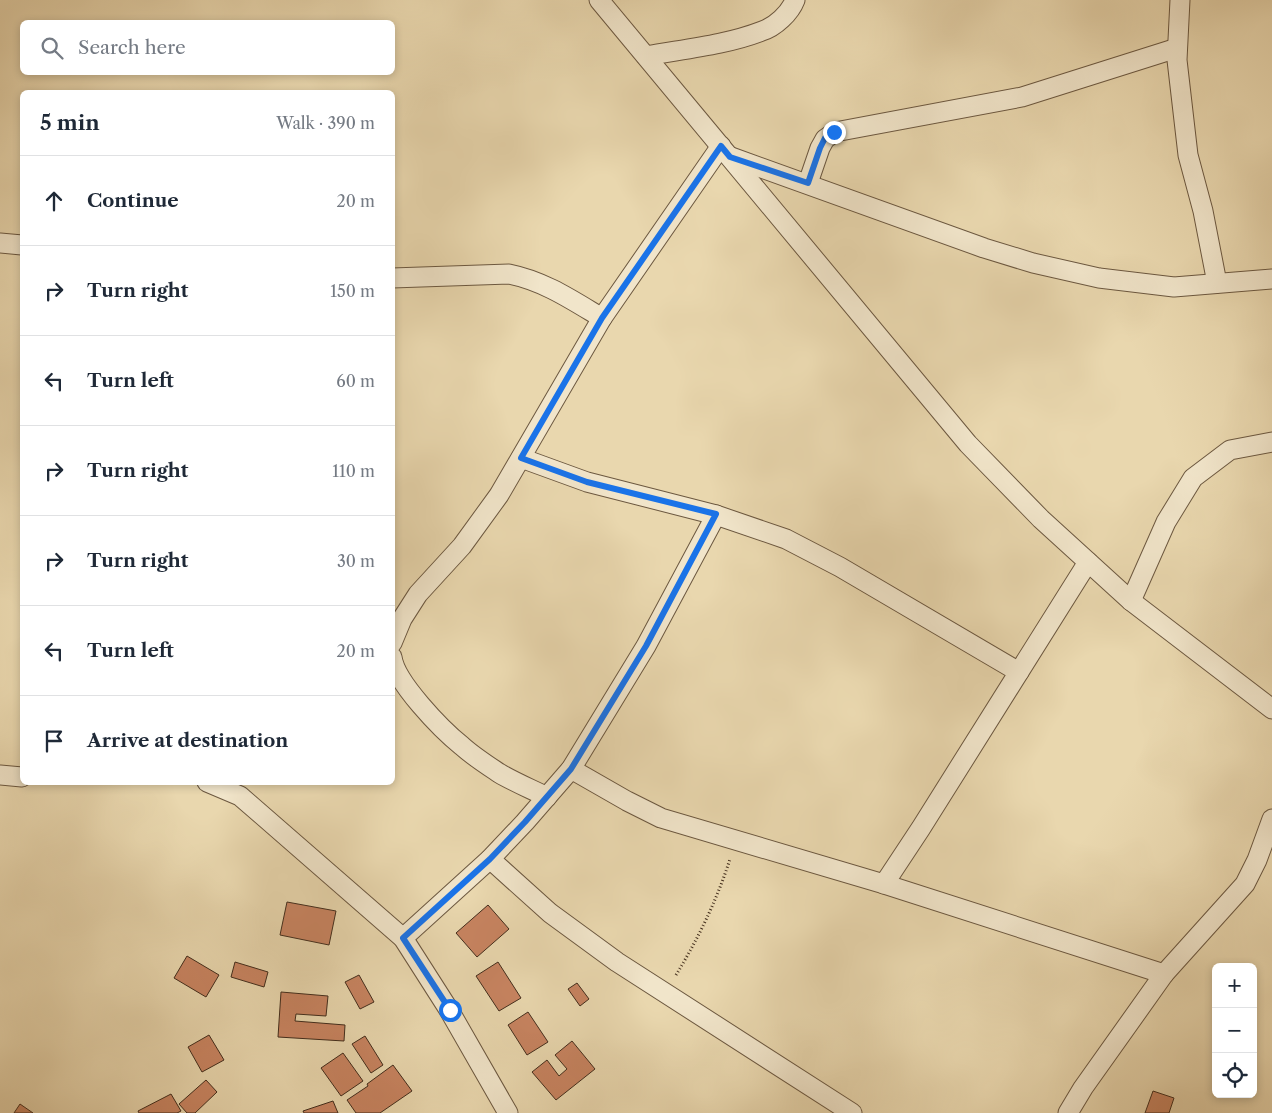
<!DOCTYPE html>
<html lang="en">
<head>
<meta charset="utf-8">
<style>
  body { margin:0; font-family:"Libre Caslon Text",serif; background:#f2f2f3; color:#1f2937 }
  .controls { position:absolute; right:15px; bottom:15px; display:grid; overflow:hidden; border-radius:8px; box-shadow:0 2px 8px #0003 }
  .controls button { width:45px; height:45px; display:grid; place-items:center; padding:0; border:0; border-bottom:1px solid #e0e1e3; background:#fff; color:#1f2937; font:25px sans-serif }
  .stop { position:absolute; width:15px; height:15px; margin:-11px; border:4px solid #1a73e8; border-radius:50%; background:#fff }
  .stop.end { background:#1a73e8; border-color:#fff; box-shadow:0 1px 5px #0008 }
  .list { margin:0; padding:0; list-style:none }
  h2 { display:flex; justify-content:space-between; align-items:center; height:65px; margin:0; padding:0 20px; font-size:21px }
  h2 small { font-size:16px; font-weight:400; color:#747a83 }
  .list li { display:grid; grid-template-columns:32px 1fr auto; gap:15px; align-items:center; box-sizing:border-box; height:90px; padding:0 20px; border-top:1px solid #e0e1e3 }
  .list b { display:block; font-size:19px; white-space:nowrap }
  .list em { font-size:16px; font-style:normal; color:#747a83 }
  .icon { flex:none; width:28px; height:28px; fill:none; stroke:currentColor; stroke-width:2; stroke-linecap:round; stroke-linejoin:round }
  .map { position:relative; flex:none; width:1272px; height:1113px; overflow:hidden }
  .search { position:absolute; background:#fff; box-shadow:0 2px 8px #0003; left:20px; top:20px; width:375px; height:55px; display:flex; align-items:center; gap:12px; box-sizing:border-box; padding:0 18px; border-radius:8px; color:#747a83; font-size:19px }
  .panel { position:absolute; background:#fff; box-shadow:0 2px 8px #0003; left:20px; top:90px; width:375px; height:695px; border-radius:8px }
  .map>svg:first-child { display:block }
  .building { fill:#c88461; stroke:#422d1c }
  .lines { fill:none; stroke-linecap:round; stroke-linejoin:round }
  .street-casing { stroke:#6c5840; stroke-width:21 }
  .path { stroke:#422d1c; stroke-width:3; stroke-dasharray:1 2.5; stroke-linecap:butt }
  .street { stroke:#f1e5ca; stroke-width:19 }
  .route { stroke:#1a73e8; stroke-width:6 }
</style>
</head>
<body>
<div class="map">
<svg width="1272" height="1113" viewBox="0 0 1272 1113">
  <rect width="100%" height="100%" fill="#e9d7ae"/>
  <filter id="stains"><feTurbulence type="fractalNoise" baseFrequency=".004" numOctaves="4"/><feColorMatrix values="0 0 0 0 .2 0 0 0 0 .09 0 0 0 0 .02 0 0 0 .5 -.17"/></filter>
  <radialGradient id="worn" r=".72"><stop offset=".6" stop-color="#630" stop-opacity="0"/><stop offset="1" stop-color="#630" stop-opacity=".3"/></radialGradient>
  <g class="building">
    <path d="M 287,902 L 336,911 L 329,945 L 280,935 Z"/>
    <path d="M 488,905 L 509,929 L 477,957 L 456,933 Z"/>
    <path d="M 187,956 L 219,975 L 206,997 L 174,978 Z"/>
    <path d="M 235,962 L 268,972 L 264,987 L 231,977 Z"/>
    <path d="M 498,962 L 521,998 L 499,1011 L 476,976 Z"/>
    <path d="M 359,975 L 374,1002 L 360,1009 L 345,982 Z"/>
    <path d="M 577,983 L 589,999 L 580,1006 L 568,989 Z"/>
    <path d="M 281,992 L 328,996 L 326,1016 L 296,1014 L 295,1021 L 345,1025 L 344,1041 L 278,1037 Z"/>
    <path d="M 528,1012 L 548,1042 L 527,1055 L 508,1025 Z"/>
    <path d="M 209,1035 L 224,1060 L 202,1072 L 188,1047 Z"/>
    <path d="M 365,1036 L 383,1065 L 371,1073 L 352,1044 Z"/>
    <path d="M 572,1041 L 595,1069 L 556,1100 L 532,1072 L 547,1060 L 559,1076 L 567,1069 L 555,1055 Z"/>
    <path d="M 343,1053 L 363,1081 L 341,1096 L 321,1068 Z"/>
    <path d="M 393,1065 L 412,1091 L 380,1113 L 356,1113 L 347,1100 L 368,1086 L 367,1084 Z"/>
    <path d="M 206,1080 L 217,1092 L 195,1113 L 187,1113 L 179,1104 Z"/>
    <path d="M 1153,1091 L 1174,1098 L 1169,1113 L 1145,1113 Z"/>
    <path d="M 171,1094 L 181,1111 L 177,1113 L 139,1113 L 138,1111 Z"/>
    <path d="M 333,1101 L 338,1113 L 304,1113 L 303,1111 Z"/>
    <path d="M 20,1104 L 33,1113 L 14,1113 Z"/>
  </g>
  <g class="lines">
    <g class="street-casing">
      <g id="street">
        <path d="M 599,0 L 968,444 L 1041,519 L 1131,601 L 1272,709"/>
        <path d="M 1180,0 L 1177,60 L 1188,155 L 1203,211 L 1217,283"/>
        <path d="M 646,56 C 684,49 726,45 762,31 C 775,27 790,13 795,0"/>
        <path d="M 731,157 L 984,248 L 1033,263 L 1099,278 L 1174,287 L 1272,279"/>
        <path d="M 808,183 L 820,148 L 825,139 L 835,132 L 1022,97 L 1177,48"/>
        <path d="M 0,243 L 22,245"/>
        <path d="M 392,278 L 509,274 C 544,281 572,300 602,318"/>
        <path d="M 521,458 L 587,482 L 716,515 L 786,539 L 840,567 L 1019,672"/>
        <path d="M 1131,601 L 1166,522 L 1193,478 L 1230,450 L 1272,442"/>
        <path d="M 392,643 L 402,619 L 418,594 L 462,546 L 499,495 L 602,318 L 721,146"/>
        <path d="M 392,657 C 395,682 442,730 462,746 C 473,756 487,765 499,773 C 514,782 531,789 547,797"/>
        <path d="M 571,769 L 627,801 L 661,818 L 884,884 L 1164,974"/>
        <path d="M 0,775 L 22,777"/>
        <path d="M 207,782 L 240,796 L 403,938 L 449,1010 L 508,1113"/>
        <path d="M 490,859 L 550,913 L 617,962 L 852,1113"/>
        <path d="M 884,884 L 921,828 L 1088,562"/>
        <path d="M 403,938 L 490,859 L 525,822 L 571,769 L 646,646 L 716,515"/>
        <path d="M 1068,1113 L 1083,1088 L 1164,974 L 1245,884 L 1257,860 L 1272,819"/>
      </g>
    </g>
    <path class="path" d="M 676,975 C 698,939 717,900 730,859"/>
    <use href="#street" class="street"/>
  </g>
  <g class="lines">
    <path class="route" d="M 450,1010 L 403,938 L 490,859 L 525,822 L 571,769 L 646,646 L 716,514 L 587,482 L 521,458 L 602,318 L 721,146 L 730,157 L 808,183 L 820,148 L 825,138 L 834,132"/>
  </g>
  <rect width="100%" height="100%" filter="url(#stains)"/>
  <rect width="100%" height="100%" fill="url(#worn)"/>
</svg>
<div class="controls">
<button>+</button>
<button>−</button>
<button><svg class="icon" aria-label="locate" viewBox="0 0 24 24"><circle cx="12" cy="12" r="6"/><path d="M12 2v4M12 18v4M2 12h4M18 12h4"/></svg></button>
</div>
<div class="stop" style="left:450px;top:1010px"></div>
<div class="stop end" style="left:834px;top:132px"></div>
<div class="search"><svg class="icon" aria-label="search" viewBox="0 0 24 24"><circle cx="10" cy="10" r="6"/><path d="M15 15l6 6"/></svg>Search here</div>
<section class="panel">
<h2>5 min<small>Walk · 390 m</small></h2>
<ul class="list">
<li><svg class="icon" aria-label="ahead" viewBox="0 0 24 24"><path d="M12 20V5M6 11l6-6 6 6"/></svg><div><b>Continue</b></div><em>20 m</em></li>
<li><svg class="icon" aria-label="right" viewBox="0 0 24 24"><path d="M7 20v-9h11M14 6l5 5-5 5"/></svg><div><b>Turn right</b></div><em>150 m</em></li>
<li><svg class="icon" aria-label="left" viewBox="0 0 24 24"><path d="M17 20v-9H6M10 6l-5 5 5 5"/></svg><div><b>Turn left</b></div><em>60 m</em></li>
<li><svg class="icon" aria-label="right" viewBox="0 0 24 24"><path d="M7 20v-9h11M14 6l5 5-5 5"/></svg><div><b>Turn right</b></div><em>110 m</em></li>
<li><svg class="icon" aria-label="right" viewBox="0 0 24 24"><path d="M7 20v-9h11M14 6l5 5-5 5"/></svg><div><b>Turn right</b></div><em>30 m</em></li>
<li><svg class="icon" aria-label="left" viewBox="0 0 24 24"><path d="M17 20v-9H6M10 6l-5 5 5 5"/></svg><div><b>Turn left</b></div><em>20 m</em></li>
<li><svg class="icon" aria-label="arrive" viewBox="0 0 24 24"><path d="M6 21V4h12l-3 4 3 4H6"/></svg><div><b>Arrive at destination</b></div></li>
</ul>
</section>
</div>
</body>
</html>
